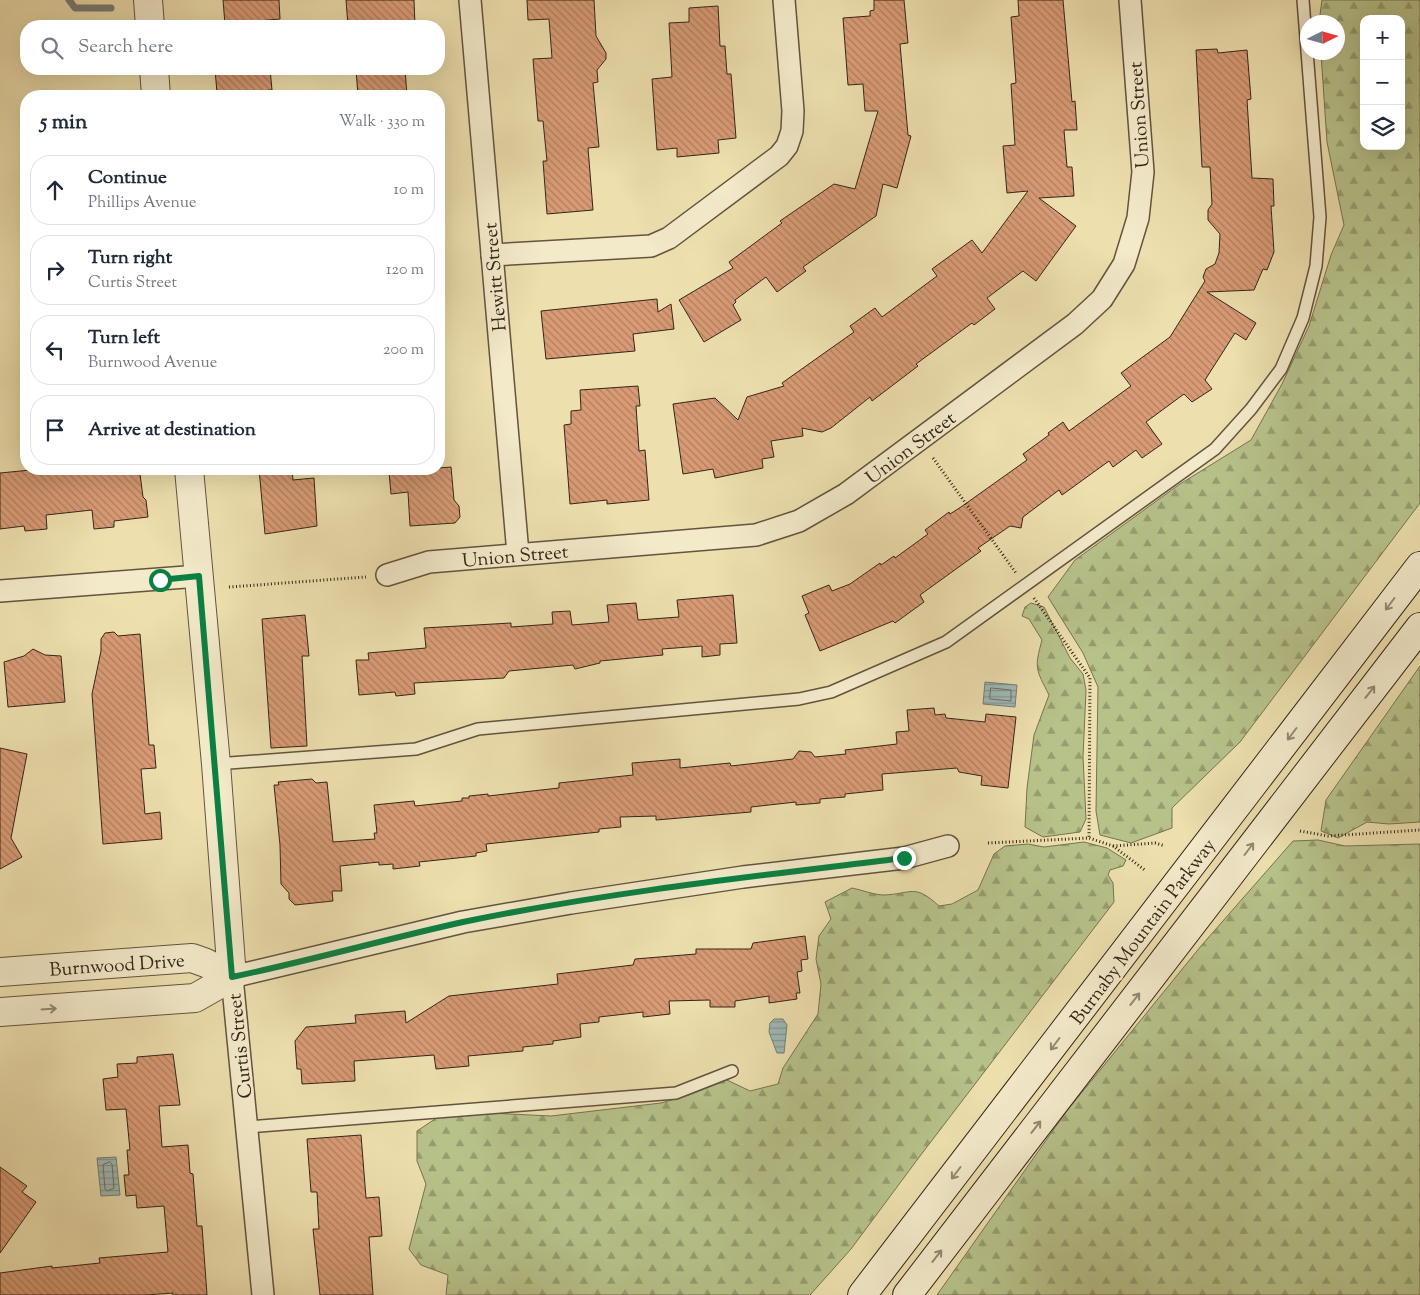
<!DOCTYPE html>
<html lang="en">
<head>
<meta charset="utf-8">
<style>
  body { margin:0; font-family:"Sorts Mill Goudy",serif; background:#f6f6f7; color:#1f2937 }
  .controls { position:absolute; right:15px; top:15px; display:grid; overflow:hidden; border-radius:10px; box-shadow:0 5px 20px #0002 }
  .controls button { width:45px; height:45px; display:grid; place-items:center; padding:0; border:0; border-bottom:1px solid #e0e1e3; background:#fff; color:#1f2937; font:25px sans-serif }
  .compass { position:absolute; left:1300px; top:15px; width:45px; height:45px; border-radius:50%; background:#fff; box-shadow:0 5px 20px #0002; rotate:85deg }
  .stop { position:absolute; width:15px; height:15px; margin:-11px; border:4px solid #0b8043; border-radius:50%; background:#fff }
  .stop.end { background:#0b8043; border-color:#fff; box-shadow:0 1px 5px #0008 }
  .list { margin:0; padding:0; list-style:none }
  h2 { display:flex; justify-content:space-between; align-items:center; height:65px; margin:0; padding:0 20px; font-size:21px }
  h2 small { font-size:16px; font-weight:400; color:#747a83 }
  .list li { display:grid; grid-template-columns:32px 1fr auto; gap:15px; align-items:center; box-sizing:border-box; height:70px; margin:0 10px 10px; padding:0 10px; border:1px solid #e0e1e3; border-radius:20px }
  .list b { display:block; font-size:19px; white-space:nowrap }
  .list p { margin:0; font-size:16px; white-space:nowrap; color:#747a83 }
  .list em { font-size:16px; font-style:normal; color:#747a83 }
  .icon { flex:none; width:28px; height:28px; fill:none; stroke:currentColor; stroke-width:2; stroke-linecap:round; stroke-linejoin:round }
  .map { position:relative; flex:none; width:1420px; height:1295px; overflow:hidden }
  .search { position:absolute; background:#fff; box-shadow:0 5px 20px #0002; left:20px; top:20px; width:425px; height:55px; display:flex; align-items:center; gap:12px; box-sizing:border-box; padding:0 18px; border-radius:20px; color:#747a83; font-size:19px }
  .panel { position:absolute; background:#fff; box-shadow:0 5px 20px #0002; left:20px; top:90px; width:425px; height:385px; border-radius:20px }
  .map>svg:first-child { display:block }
  .forest { fill:url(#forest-firs); stroke:#767352; fill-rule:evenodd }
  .water { fill:url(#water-rules); stroke:#757d77 }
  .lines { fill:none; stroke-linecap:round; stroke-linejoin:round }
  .shore { stroke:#6a6e68; stroke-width:1 }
  .stream { stroke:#757d77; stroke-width:7 }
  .building { fill:url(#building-back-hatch); stroke:#362419 }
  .service-casing { stroke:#64533e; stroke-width:14 }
  .minor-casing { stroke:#64533e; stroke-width:24 }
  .tertiary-casing { stroke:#64533e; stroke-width:30 }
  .secondary-casing { stroke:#362419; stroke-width:30 }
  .path { stroke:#362419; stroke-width:3; stroke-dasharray:1 2.5; stroke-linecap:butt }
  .service { stroke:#f3eaca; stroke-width:11 }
  .minor { stroke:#f3eaca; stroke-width:21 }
  .tertiary { stroke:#f3eaca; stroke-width:28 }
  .secondary { stroke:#f3eaca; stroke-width:28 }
  .oneway { stroke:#948772 }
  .route { stroke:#0b8043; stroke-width:6 }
  .labels { text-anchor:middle; stroke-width:5; stroke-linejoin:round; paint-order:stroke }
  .street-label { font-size:19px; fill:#362419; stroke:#f3eaca }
</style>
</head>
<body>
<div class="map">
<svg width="1420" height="1295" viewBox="0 0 1420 1295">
  <defs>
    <pattern id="forest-firs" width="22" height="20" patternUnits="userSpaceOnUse" patternTransform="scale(1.25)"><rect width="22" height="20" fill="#b7c28b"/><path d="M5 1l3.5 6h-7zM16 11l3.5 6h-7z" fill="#969d71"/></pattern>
    <pattern id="water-rules" width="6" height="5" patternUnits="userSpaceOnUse" patternTransform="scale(1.25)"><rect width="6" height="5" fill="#9fb9b6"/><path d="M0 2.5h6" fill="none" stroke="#829693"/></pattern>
    <pattern id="building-back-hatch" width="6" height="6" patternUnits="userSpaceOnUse" patternTransform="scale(1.25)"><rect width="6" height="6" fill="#d89b75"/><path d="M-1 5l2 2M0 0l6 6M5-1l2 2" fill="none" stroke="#b07e5f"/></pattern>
  </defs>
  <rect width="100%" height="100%" fill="#eddfae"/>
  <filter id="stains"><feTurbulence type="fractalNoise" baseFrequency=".004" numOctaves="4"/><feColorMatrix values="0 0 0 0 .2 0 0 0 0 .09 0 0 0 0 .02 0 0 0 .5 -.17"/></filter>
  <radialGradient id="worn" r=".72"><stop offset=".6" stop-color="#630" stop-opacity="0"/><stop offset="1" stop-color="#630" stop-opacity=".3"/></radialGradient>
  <g class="forest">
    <path d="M 1322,0 L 1420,0 L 1420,503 L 1240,742 L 1172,808 L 1172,828 L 1131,843 L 1100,835 L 1096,811 L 1098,687 L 1083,653 L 1048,597 L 1075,560 L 1180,484 L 1251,440 L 1282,384 L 1309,326 L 1331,255 L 1344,225 L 1327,142 L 1321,53 L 1338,52 L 1338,22 L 1319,22 ZM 1364,19 L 1401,19 L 1401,146 L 1364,146 Z"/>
    <path d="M 1031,603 L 1044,607 L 1070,658 L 1083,674 L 1086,690 L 1083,757 L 1086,819 L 1080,832 L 1043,837 L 1025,827 L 1027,788 L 1034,735 L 1049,695 C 1036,669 1034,669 1042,640 L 1029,619 L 1022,616 L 1025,607 Z"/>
    <path d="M 1420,666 L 1420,822 L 1389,824 L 1367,822 L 1338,838 L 1321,831 L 1326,800 Z"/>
    <path d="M 1318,840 L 1345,846 L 1420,844 L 1420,1295 L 937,1295 L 1066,1112 L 1201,946 L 1293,841 Z"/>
    <path d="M 1084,842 L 1107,848 L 1126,860 L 1123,866 L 1110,870 L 1108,875 L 1113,883 L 1114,902 L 920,1156 L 851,1249 L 810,1295 L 446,1295 L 448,1275 L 421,1265 L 409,1249 L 426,1184 L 417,1161 L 417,1131 L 438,1117 L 489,1113 L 551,1116 L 661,1103 L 689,1095 L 727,1080 L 750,1091 L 778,1084 L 783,1068 L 818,1014 L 821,984 L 816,959 L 819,936 L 831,919 L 825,902 L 852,888 C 862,890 874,895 884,895 C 912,894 914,883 939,906 L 952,904 L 978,890 L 994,854 L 1005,846 L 1028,844 L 1044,847 Z"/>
  </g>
  <g class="water">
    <path d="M 985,682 L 1017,685 L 1015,707 L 983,704 Z"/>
    <path d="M 774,1019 L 783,1019 L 787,1025 L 784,1053 L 777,1053 L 769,1032 L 770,1023 Z"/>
    <path d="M 116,1157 L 120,1195 L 101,1196 L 97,1158 Z"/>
  </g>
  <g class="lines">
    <g class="shore">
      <path d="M 991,688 L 1011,690 L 1011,701 L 990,699 Z"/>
      <path d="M 110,1162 L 112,1164 L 114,1188 L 107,1191 L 105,1189 L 103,1165 Z"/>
    </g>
    <path class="stream" d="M 69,0 L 75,8 L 111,8"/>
  </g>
  <g class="building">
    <path d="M 223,0 L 279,0 L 280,19 L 225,24 Z"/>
    <path d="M 346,0 L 414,0 L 415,26 L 348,26 Z"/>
    <path d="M 527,0 L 594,0 L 596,36 L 606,53 L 606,59 L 597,70 L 598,82 L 593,83 L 599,147 L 588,148 L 593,210 L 547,214 L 543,161 L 547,161 L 543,121 L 538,121 L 533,59 L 552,58 L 549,19 L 528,20 Z"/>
    <path d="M 874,0 L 904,0 L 908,43 L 900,44 L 908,135 L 911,136 L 897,188 L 883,184 L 876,216 L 803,267 L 806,271 L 777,292 L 766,277 L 735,300 L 736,302 L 733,305 L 741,320 L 704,342 L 679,300 L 733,268 L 729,262 L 782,223 L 780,221 L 834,184 L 855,189 L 878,111 L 865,111 L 863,84 L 848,85 L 843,18 L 870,16 L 870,11 L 874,10 Z"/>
    <path d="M 1018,0 L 1063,0 L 1072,102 L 1075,101 L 1077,130 L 1064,130 L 1067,167 L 1072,167 L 1074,196 L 1039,198 L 1076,226 L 1036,281 L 1023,271 L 987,298 L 995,309 L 974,325 L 972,323 L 916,364 L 918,366 L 872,401 L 870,397 L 831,428 L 822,432 L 802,428 L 803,436 L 771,441 L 774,457 L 762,459 L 763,468 L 715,478 L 713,469 L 683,474 L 673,404 L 715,398 L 738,420 L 747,397 L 784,386 L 782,383 L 854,332 L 850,326 L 875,308 L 882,317 L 937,276 L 932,269 L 972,240 L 982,253 L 1028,191 L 1007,193 L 1003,146 L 1015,145 L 1011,84 L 1016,83 L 1011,17 L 1019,16 Z"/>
    <path d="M 718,6 L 720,46 L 725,46 L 727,74 L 731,74 L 736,138 L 718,140 L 719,153 L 677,157 L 677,148 L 657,150 L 652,79 L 672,77 L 669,23 L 689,22 L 689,8 Z"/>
    <path d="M 1217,49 L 1218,53 L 1247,50 L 1251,99 L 1247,100 L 1252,178 L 1273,179 L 1274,206 L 1271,206 L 1274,252 L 1267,270 L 1263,269 L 1254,290 L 1207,292 L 1256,323 L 1246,340 L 1235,333 L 1205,380 L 1212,389 L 1192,402 L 1184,394 L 1146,422 L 1162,444 L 1142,458 L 1136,450 L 1113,467 L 1109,461 L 1062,495 L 1059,490 L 1023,517 L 1021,528 L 1010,526 L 978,548 L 981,551 L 920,595 L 924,602 L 895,623 L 893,621 L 820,651 L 805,615 L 809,613 L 802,596 L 829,585 L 832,591 L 850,584 L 880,563 L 881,565 L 894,556 L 895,558 L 928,534 L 925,530 L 949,512 L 950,514 L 961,507 L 1027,460 L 1023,454 L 1049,435 L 1048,433 L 1063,422 L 1069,431 L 1131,386 L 1121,373 L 1170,337 L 1205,281 L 1203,277 L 1206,269 L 1215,264 L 1219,253 L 1220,234 L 1208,220 L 1208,210 L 1212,204 L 1210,167 L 1202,167 L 1196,50 Z"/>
    <path d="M 215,69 L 270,69 L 272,90 L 222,94 L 222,92 L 217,93 Z"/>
    <path d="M 356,69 L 405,69 L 407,96 L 358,96 Z"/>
    <path d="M 657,299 L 658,312 L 671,304 L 674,329 L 633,334 L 635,351 L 546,359 L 541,311 Z"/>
    <path d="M 638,386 L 640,406 L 636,406 L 639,451 L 645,450 L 649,500 L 607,504 L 607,500 L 570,504 L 564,425 L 571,424 L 571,411 L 581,410 L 580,390 Z"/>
    <path d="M 451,467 L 454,500 L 459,506 L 460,517 L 455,523 L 410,526 L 408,492 L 391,494 L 389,472 Z"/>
    <path d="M 41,469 L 135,469 L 140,474 L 143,497 L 146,500 L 148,517 L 114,521 L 114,527 L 94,529 L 92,510 L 46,515 L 47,529 L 25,531 L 24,526 L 0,529 L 0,473 Z"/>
    <path d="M 259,469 L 292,469 L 293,480 L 314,478 L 317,526 L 265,534 Z"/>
    <path d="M 733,595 L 737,643 L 720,644 L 720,655 L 702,657 L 702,646 L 662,649 L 663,655 L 600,661 L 600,663 L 575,669 L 573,665 L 509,671 L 504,678 L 414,683 L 415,694 L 396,696 L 395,692 L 359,695 L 356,660 L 369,660 L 368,653 L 426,648 L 424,628 L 511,623 L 511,627 L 553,624 L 552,612 L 570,611 L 572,625 L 609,622 L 607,605 L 636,603 L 638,620 L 679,617 L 677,600 Z"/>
    <path d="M 305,615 L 309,656 L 302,656 L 307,746 L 271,748 L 262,619 Z"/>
    <path d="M 114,632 L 118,636 L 140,634 L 149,745 L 154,745 L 156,768 L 141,769 L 145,814 L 160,812 L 162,839 L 103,844 L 92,694 L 101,651 L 101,639 L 105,633 Z"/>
    <path d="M 33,649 L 45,655 L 61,656 L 65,702 L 8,707 L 4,662 L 24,656 Z"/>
    <path d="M 934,708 L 935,715 L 945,714 L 946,718 L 985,722 L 986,714 L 1016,717 L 1008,788 L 981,785 L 982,776 L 959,772 L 957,768 L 882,774 L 883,790 L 845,794 L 845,797 L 820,799 L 820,803 L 796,805 L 796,802 L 751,807 L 751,812 L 656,820 L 656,816 L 620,817 L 621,827 L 599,829 L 599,832 L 486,844 L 487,851 L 476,853 L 476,856 L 419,862 L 420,866 L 393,869 L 393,864 L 379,865 L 379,862 L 340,866 L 342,891 L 332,891 L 333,901 L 295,905 L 289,899 L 289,893 L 281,884 L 280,845 L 274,785 L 279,785 L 278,782 L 312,779 L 316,783 L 327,782 L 333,842 L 375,839 L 374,833 L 377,833 L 374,805 L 414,801 L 415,806 L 462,801 L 462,798 L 469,798 L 469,796 L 488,794 L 488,796 L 559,788 L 559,783 L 633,775 L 632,763 L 680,759 L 680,768 L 730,763 L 731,766 L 793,759 L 799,751 L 811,752 L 815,757 L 846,754 L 845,750 L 897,744 L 896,732 L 909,731 L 907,710 Z"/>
    <path d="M 0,748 L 27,754 L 11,838 L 22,857 L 0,869 Z"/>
    <path d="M 805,936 L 808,959 L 801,960 L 802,971 L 797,972 L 800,993 L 796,993 L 797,999 L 769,1003 L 769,996 L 735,1001 L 735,1007 L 710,1007 L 710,1000 L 669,1001 L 670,1014 L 643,1017 L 643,1012 L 599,1017 L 599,1022 L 580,1024 L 581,1037 L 553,1041 L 553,1044 L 523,1047 L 523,1051 L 468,1056 L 469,1066 L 436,1069 L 434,1055 L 354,1061 L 355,1081 L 302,1084 L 301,1069 L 297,1069 L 295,1041 L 306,1027 L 356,1023 L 355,1015 L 405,1011 L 406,1023 L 449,996 L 558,984 L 557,974 L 633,965 L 635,959 L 696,954 L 696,949 L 751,949 L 753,943 Z"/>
    <path d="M 173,1054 L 180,1105 L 159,1106 L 162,1147 L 188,1145 L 190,1173 L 193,1174 L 197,1226 L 202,1226 L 207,1295 L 173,1295 L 173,1293 L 146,1295 L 0,1295 L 0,1273 L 52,1266 L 52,1268 L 100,1263 L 99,1258 L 168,1252 L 164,1206 L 137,1208 L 136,1195 L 126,1196 L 124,1175 L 129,1175 L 127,1150 L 130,1150 L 126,1109 L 106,1110 L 103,1079 L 118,1077 L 117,1064 L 137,1063 L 137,1057 Z"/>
    <path d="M 361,1135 L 366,1198 L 379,1197 L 382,1236 L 369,1237 L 373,1295 L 320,1295 L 313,1229 L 319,1229 L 317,1192 L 311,1192 L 307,1139 Z"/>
    <path d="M 0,1167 L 27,1186 L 22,1192 L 36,1202 L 0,1253 Z"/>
  </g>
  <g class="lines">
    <g class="service-casing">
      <g id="service">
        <path d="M 216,764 L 416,749 L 478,729 L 799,699 L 831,692 L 946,642 L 1215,449 L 1251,409 L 1281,369 L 1303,318 L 1316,266 L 1320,217 L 1303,0"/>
        <path d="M 248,1127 L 676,1093 L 732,1071"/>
      </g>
    </g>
    <g class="minor-casing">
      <g id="minor">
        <path d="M 470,0 L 518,554"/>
        <path d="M 492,255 L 651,246 L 669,238 L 779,156 L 787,146 L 792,131 L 793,111 L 784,0"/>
        <path d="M 387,575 L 429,562 L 756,535 L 799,521 L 846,494 L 1075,324 L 1102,299 L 1124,264 L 1138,218 L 1143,172 L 1130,0"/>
        <path d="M 0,591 L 199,576"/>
        <path d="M 263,1295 L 232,977 L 463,922 L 571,903 L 743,877 L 904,858 L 948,846"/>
      </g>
    </g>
    <g class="tertiary-casing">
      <g id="tertiary">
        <path d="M 148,0 L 150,26"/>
        <path d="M 154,69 L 156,96"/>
        <path d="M 189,469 L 216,764 L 232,977"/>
        <path d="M 0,972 L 192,958 L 206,963 L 232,977"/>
        <path d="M 0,1012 L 195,998 L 232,977"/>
      </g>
    </g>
    <g class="secondary-casing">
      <g id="secondary">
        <path d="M 862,1295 L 1420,566"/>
        <path d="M 907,1295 L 1420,627"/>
      </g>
    </g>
    <g class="path">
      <path d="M 933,458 L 1016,573"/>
      <path d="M 229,587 L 366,577"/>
      <path d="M 1034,598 L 1090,678 L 1089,838"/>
      <path d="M 1300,831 L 1328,836 L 1420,830"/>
      <path d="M 988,843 L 1089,838 L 1113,846 L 1146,871"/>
      <path d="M 1113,846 L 1155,843 L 1165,846"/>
    </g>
    <use href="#service" class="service"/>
    <use href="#minor" class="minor"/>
    <use href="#tertiary" class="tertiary"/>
    <use href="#secondary" class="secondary"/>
  </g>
  <defs><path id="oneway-shaft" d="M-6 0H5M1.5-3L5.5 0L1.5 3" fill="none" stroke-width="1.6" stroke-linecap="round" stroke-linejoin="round" transform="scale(1.25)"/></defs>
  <g class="oneway">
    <use href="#oneway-shaft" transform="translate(1390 604) rotate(127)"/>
    <use href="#oneway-shaft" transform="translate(1370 692) rotate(-52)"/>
    <use href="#oneway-shaft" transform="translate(1292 734) rotate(127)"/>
    <use href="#oneway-shaft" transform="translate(1249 849) rotate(-53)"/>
    <use href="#oneway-shaft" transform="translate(1135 999) rotate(-52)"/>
    <use href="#oneway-shaft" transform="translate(49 1009) rotate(-4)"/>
    <use href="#oneway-shaft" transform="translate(1055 1044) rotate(127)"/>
    <use href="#oneway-shaft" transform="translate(1036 1127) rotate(-52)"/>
    <use href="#oneway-shaft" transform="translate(956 1173) rotate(127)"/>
    <use href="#oneway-shaft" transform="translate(937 1256) rotate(-52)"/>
  </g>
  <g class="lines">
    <path class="route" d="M 160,580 L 199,576 L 232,977 C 309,961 386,939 463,922 C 608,892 757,876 904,858"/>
  </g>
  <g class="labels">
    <g class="street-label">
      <text transform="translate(1138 115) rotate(-94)" y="7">Union Street</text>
      <text transform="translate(494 277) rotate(-95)" y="7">Hewitt Street</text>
      <text transform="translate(910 447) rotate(-37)" y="7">Union Street</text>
      <text transform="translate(515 555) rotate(-5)" y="7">Union Street</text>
      <text transform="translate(1142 931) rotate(-53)" y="7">Burnaby Mountain Parkway</text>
      <text transform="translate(117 964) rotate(-4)" y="7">Burnwood Drive</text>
      <text transform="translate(239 1046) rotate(-96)" y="7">Curtis Street</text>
    </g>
  </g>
  <rect width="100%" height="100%" filter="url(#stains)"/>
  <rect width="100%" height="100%" fill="url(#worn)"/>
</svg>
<div class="controls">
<button>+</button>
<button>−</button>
<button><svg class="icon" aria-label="layers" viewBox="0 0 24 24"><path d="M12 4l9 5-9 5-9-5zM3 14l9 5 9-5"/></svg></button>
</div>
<svg class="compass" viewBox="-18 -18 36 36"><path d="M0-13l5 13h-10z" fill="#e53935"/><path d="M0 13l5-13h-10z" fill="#747a83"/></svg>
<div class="stop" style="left:160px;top:580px"></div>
<div class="stop end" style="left:904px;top:858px"></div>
<div class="search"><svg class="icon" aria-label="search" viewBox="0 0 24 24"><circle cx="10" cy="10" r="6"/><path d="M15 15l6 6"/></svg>Search here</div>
<section class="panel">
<h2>5 min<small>Walk · 330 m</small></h2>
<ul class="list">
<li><svg class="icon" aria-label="ahead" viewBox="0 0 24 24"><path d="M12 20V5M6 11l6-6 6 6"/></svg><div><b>Continue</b><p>Phillips Avenue</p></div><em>10 m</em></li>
<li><svg class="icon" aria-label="right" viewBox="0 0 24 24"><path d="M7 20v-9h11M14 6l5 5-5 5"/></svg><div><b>Turn right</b><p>Curtis Street</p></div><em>120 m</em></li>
<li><svg class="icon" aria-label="left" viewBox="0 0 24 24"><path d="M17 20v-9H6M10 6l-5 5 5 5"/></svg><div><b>Turn left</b><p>Burnwood Avenue</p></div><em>200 m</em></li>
<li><svg class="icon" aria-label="arrive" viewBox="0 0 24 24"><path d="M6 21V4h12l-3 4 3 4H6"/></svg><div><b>Arrive at destination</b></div></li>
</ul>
</section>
</div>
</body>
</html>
